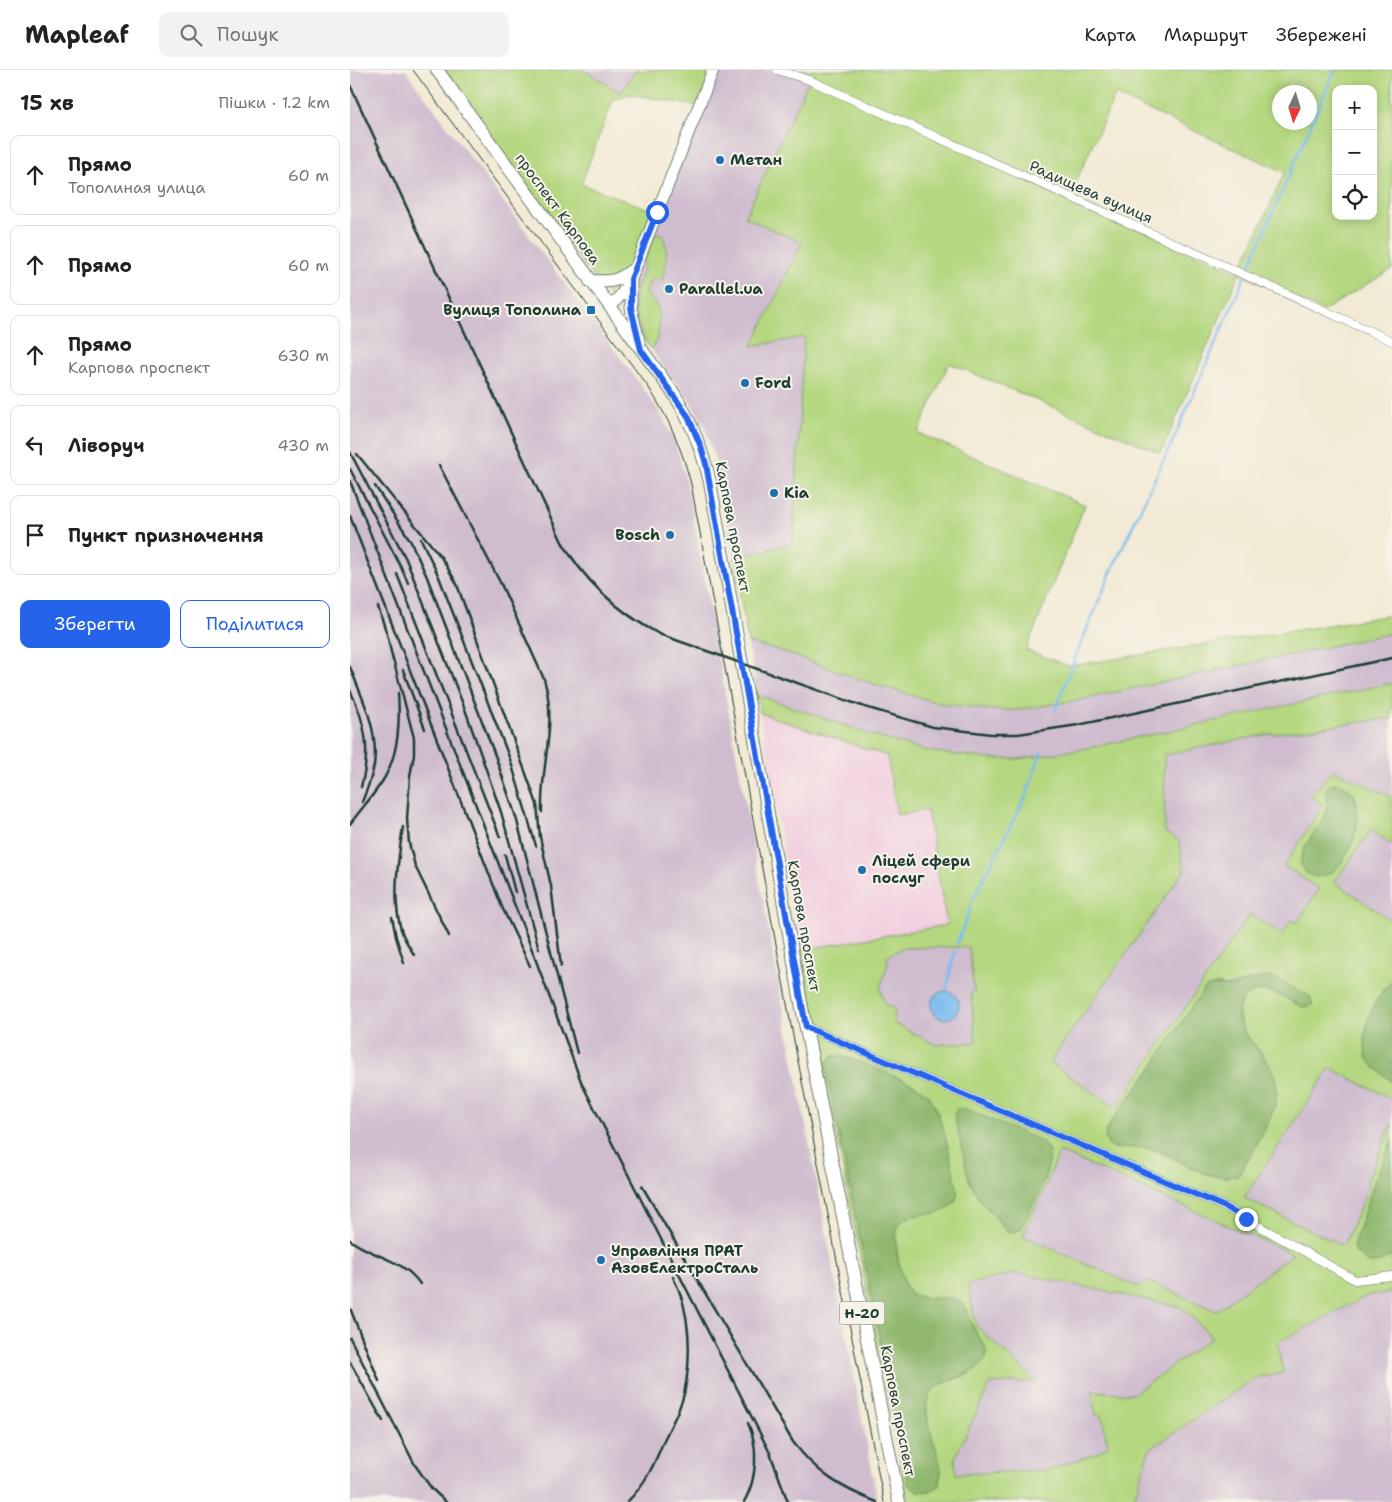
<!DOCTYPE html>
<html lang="uk">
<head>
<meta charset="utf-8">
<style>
  body { margin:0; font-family:"Shantell Sans",sans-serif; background:#f2f2f2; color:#222 }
  .controls { position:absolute; right:15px; top:15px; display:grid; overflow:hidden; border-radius:10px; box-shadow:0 2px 8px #0003 }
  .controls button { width:45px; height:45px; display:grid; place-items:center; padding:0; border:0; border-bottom:1px solid #e0e0e0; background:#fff; color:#222; font:25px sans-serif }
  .compass { position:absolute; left:922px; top:15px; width:45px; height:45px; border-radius:50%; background:#fff; box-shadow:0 2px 8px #0003; rotate:184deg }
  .stop { position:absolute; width:15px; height:15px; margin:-11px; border:4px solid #2563eb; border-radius:50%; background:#fff }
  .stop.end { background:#2563eb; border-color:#fff; box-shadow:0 1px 5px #0008 }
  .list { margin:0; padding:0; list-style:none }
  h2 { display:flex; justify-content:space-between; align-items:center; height:65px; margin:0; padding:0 20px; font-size:21px }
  h2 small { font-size:16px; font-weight:400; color:#767676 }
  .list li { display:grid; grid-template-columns:32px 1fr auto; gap:15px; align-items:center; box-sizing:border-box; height:80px; margin:0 10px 10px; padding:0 10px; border:1px solid #e0e0e0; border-radius:10px }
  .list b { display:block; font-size:19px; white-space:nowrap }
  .list p { margin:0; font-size:16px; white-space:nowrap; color:#767676 }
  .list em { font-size:16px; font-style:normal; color:#767676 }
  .actions { display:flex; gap:10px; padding:15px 20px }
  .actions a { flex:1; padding:11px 0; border:1px solid #2563eb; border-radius:10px; text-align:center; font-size:18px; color:#2563eb }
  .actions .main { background:#2563eb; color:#fff }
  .icon { flex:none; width:28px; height:28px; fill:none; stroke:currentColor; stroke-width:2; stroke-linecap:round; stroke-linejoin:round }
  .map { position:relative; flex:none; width:1042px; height:1432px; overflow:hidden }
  header { display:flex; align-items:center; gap:30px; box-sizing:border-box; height:70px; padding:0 25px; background:#fff; border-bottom:1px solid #e0e0e0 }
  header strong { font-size:24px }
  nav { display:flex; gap:28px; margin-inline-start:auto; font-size:18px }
  .search { width:350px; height:45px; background:#f2f2f2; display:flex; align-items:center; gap:12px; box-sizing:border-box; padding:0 18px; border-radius:10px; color:#767676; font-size:19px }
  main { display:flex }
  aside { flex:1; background:#fff }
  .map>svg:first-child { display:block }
  .built { fill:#f2cfe0 }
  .industrial { fill:#cfbdcf }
  .green { fill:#b4d77f; stroke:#6a8a5a; fill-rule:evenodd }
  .forest { fill:#8fb86e; stroke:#577a51 }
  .water { fill:#7abbef; stroke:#4c7c92 }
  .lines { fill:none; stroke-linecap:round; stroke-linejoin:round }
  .stream { stroke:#7abbef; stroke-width:2.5 }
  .street-casing { stroke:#697a6c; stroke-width:9 }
  .secondary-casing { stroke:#697a6c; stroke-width:13 }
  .primary-casing { stroke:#697a6c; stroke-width:14 }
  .street { stroke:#fff; stroke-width:8 }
  .secondary { stroke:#fff; stroke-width:11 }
  .primary { stroke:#fff; stroke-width:12 }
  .tram { stroke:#1f3d34; stroke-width:1 }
  .rail { stroke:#1f3d34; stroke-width:2.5 }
  .route { stroke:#2563eb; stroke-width:6 }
  .poi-dot { fill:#1f6fb2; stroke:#f7f3e8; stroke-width:2 }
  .labels { text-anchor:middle; stroke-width:4; stroke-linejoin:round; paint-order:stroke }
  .shield { fill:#f7f3e8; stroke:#60746a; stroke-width:1 }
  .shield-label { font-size:14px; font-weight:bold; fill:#1f3d34 }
  .poi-label { font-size:15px; font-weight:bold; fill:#1f3d34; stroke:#f7f3e8; text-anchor:start }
  .street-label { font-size:15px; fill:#1f3d34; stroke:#f7f3e8 }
</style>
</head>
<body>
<header>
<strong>Mapleaf</strong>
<div class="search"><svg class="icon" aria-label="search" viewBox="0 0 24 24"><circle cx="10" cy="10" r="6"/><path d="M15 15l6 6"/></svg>Пошук</div>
<nav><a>Карта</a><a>Маршрут</a><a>Збережені</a></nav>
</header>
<main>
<aside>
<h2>15 хв<small>Пішки · 1.2 km</small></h2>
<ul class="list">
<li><svg class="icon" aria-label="ahead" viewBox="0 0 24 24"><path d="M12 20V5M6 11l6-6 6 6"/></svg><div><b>Прямо</b><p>Тополиная улица</p></div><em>60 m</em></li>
<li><svg class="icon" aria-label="ahead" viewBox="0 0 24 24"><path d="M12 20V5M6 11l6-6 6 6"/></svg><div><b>Прямо</b></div><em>60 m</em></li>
<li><svg class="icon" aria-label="ahead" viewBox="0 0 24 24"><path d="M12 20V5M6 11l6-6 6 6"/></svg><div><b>Прямо</b><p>Карпова проспект</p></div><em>630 m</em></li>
<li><svg class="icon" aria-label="left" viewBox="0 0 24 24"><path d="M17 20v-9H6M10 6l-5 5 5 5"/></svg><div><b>Ліворуч</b></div><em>430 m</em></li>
<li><svg class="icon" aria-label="arrive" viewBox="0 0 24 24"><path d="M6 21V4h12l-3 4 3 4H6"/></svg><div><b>Пункт призначення</b></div></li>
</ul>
<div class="actions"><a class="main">Зберегти</a><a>Поділитися</a></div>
</aside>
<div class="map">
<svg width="1042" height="1432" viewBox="0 0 1042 1432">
  <rect width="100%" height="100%" fill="#f7f3e8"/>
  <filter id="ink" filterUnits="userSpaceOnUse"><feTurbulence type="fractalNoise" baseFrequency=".02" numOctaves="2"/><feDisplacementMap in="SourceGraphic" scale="10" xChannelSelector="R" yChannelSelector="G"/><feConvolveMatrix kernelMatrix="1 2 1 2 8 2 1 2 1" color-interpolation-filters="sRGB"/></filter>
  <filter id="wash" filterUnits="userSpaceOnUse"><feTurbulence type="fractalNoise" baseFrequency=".0096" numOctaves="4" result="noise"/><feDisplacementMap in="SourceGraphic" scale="20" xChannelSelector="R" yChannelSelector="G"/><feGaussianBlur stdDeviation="1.12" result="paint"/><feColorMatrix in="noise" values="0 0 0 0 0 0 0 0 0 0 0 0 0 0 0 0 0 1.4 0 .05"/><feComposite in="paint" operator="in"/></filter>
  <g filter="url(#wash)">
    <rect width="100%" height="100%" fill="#f2ead4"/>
    <path class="built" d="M 410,643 L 537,686 L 547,745 L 577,740 L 597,855 L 450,880 Z"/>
    <g class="industrial">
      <path d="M 0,0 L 55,0 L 295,321 L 312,346 L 326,375 L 337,415 L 425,895 L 528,1432 L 0,1432 Z"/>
      <path d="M 234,0 L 286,0 L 271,23 Z"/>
      <path d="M 363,0 L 427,0 L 459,10 L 452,173 L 402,275 L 454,267 L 443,473 L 384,489 L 366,393 L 355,357 L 342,334 L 268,236 Z"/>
      <path d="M 1042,563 L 1042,613 L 733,679 L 669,689 L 640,689 L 578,681 L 534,669 L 407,625 L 398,573 L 431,581 L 523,614 L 588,633 L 643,640 L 667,640 L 723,631 Z"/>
      <path d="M 1042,648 L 1042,727 L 982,700 L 960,726 L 973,734 L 934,796 L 969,819 L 946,854 L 932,864 L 900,844 L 765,1038 L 700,992 L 834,801 L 815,762 L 814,685 L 914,665 Z"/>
      <path d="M 1021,760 L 1042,775 L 1042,851 L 985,812 Z"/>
      <path d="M 619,877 L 625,923 L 621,923 L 626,972 L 586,975 L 544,953 L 545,939 L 535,934 L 530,917 L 538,894 L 537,887 L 552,878 Z"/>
      <path d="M 980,997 L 1042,1029 L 1042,1053 L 1017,1112 L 1018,1120 L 993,1177 L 894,1128 Z"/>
      <path d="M 710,1082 L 943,1184 L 866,1241 L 801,1212 L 786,1216 L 673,1166 Z"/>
      <path d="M 668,1203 L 831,1237 L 863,1268 L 783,1324 L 742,1322 L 752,1345 L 758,1376 L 744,1384 L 698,1400 L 606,1404 L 605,1388 L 640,1314 L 685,1310 L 626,1256 L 617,1214 Z"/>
      <path d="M 1042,1222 L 1042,1432 L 783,1432 L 799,1380 L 905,1308 L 933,1303 L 928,1273 L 1019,1225 Z"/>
    </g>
    <g class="green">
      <path d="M 93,0 L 234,0 L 271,23 L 286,0 L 363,0 L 348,36 L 279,24 L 263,30 L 231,114 L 307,142 L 268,236 L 244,208 Z"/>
      <path d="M 427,0 L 1042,0 L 1042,199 L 973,241 L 889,204 L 811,383 L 599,293 L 568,363 L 735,435 L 676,580 L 719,596 L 1042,545 L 1042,563 L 729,630 L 667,640 L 643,640 L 588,633 L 523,614 L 431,581 L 398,573 L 384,489 L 443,473 L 454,267 L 402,276 L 452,173 L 395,147 L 459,10 ZM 986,19 L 1023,19 L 1023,146 L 986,146 ZM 929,22 L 959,22 L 959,52 L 929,52 ZM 765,25 L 935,102 L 889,203 L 719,127 Z"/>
      <path d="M 307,163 L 311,164 C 320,178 316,196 312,210 L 301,208 L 296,223 C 301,229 306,234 308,240 C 311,251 309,272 301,279 C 289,264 281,239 286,219 C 288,212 292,204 295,197 L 294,194 L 301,172 Z"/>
      <path d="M 1042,613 L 1042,648 L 914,665 L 814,685 L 815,762 L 829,771 L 834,801 L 700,992 L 766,1038 L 900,844 L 932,864 L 941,850 L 947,853 L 969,819 L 934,796 L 973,735 L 960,726 L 983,700 L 1042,727 L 1042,775 L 1021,760 L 985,812 L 1042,851 L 1042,911 L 1032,921 L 1016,986 L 1027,999 L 1042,1012 L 1042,1029 L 980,998 L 894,1128 L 993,1176 L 1018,1120 L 1017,1112 L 1042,1053 L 1042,1072 L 1026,1107 L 1003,1176 L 1039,1188 L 1042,1183 L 1042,1222 L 1019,1225 L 928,1272 L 933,1303 L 905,1308 L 799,1380 L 783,1432 L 558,1432 L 450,880 L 597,855 L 577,740 L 547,745 L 537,686 L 410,643 L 407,625 L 534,669 L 578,681 L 640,689 L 669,689 L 733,679 ZM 1004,724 C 1013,747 1004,775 990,794 L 955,802 C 939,774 984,757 976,727 ZM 619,877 L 624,922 L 621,923 L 626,972 L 586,975 L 544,953 L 545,939 L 535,934 L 530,918 L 538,894 L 537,887 L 552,878 ZM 914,907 L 921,907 L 953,937 C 936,929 914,912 896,926 C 885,935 889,954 896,965 C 900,971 907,976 911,982 C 915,989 927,1013 927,1021 C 926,1046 905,1076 893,1098 L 887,1106 C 852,1112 830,1087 800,1078 C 788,1076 776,1078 765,1079 L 761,1052 L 864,914 L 879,916 ZM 484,986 L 493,986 L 591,1141 C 580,1143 559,1143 551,1152 C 541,1163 550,1212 560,1222 C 564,1227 606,1235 615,1238 L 625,1261 L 635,1277 L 636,1286 L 619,1304 L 589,1315 L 580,1323 L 576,1333 L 578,1349 L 569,1422 L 559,1416 L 476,998 L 477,991 ZM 710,1082 L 943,1184 L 866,1241 L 800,1212 L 786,1216 L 673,1166 ZM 668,1203 L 831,1237 L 862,1267 L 783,1324 L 742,1321 L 746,1345 L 752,1346 L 758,1376 L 744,1384 L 698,1400 L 606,1404 L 605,1388 L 640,1314 L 686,1311 L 626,1256 L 618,1214 Z"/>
    </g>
    <g class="forest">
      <path d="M 984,713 C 1025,716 1005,787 982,802 C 977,805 972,806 967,807 C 929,798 969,762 976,743 C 980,732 969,719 984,713 Z"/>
      <path d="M 914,907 L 929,910 L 961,927 L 962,935 L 958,937 L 953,937 C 936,929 914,912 896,926 C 869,948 916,982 923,1002 C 925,1007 927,1015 927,1021 C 925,1048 906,1074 893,1098 L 886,1106 C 852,1112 830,1086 800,1078 C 785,1075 771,1082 758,1075 L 755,1067 L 757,1060 L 761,1052 L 792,1012 L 854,919 C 864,913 871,917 882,916 C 893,914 903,909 914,907 Z"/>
      <path d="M 1042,911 L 1042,1012 C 1034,1005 1023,997 1017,988 C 1015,984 1016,980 1015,976 C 1014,951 1024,928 1042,911 Z"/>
      <path d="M 484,986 C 500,985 516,995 531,1001 C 546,1007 564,1012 576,1023 C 592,1037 602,1098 608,1121 C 604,1161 544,1127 545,1170 C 546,1181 552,1217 561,1224 C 567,1228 576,1228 583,1228 C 592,1228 602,1226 609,1231 C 618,1238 620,1252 625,1261 C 628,1266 633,1271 635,1277 C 645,1307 590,1305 580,1324 C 568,1346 590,1378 591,1401 C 591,1406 589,1411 589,1416 C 577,1424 570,1423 559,1416 L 476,998 L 477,991 Z"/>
      <path d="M 614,1038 L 693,1072 C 695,1076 698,1078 699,1082 C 703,1099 679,1141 672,1158 L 665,1162 L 657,1161 L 628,1127 L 619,1110 L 604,1044 L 607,1039 Z"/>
      <path d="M 1042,1072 L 1042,1183 C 1036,1192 1029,1193 1018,1193 L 1005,1182 L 1003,1176 L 1026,1107 Z"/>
    </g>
    <circle class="water" cx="595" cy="935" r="14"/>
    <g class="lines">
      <g class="stream">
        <path d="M 705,641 L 727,583 L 761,502 L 825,366 L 985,0"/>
        <path d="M 623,829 L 676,726 L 691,682"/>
        <path d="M 607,874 L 621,836"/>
        <path d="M 596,920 L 605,881"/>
      </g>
    </g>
  </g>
  <g filter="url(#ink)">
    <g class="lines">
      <g class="street-casing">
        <g id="street">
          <path d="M 427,0 L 459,10 L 1042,271"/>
          <path d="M 456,957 L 875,1137 L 1005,1210 L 1042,1206"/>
        </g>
      </g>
      <g class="secondary-casing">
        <g id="secondary">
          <path d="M 281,211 L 281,238 L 290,276"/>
          <path d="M 260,237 L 271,225 L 281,209 L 363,0"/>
        </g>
      </g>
      <g class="primary-casing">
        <g id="primary">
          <path d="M 87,0 L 324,324 C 342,352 352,379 360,412 L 452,938 L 549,1432"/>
          <path d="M 240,211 C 262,212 268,212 285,198"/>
        </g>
      </g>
      <use href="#street" class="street"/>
      <use href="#secondary" class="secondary"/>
      <use href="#primary" class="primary"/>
      <path class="tram" d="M 63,0 L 299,318 C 320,351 331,376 341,414 L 440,950 L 534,1432"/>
      <g class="rail">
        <path d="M 0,15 L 212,472 C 236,513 268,542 309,564 L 515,637 L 583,657 L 641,664 L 668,664 L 728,655 L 1042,588"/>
        <path d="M 0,382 L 56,489 L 116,642 L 151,742 L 189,879"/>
        <path d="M 7,384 L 91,487 L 106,512 L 187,734 L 190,767 L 201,816 L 211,896"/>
        <path d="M 89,395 L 151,514 L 194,609 C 208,656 190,695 192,742"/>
        <path d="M 0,399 L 50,495 L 58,513"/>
        <path d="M 0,411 L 179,872 L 232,1014 L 420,1383 L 438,1432"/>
        <path d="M 25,416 L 60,470 L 77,507 L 146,688 L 166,747 L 227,983"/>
        <path d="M 0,446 L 152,837 L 180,896"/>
        <path d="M 71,469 L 89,507 L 161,692 L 186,776"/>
        <path d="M 47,504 L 150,767"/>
        <path d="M 28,537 L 37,564 L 43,591"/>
        <path d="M 42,585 L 64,668 L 64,685 L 60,706 L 57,749 L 59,773 L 65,796 L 99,866"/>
        <path d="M 0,597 C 12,628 29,660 24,695 C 22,707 17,720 12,732"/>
        <path d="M 53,600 L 75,659"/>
        <path d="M 0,620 C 16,653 21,681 11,717"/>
        <path d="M 0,754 C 11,739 25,724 35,707 C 49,681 50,652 48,623"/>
        <path d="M 53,757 C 48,790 41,834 53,865 C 56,872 61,879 64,885"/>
        <path d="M 155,785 L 165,822"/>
        <path d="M 42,847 L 46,867 L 54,893"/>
        <path d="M 292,1116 L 443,1372 C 467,1403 490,1418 527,1432"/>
        <path d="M 0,1170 C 24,1188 52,1188 70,1214"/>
        <path d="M 0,1238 L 29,1311"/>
        <path d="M 0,1268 L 65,1395 L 82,1419 L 96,1432"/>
        <path d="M 0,1292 L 33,1351"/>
        <path d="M 277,1432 C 295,1415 305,1393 314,1370 C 321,1355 330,1340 334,1324 C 342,1287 341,1241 323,1207"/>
        <path d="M 394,1432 C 407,1409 409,1377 398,1353"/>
      </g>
    </g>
  </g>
  <g class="lines" filter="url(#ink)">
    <path class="route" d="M 307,142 L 281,209 L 281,238 L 291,280 L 338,346 L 351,377 L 356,394 L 456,957 L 875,1137 L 896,1149"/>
  </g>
  <g class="poi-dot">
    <circle cx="370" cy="90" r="5"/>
    <circle cx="319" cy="219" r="5"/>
    <rect x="236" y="235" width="10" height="10" rx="2.5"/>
    <circle cx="395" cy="313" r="5"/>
    <circle cx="424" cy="423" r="5"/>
    <circle cx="320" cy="465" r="5"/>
    <circle cx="512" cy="800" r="5"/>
    <circle cx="251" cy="1190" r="5"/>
  </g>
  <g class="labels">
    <rect class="shield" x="489.5" y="1231.5" width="45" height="23" rx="4"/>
    <g class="shield-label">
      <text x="512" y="1248">Н-20</text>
    </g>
    <g class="poi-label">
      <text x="380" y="95">Метан</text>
      <text x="329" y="224">Parallel.ua</text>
      <text x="231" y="245" text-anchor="end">Вулиця Тополина</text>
      <text x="405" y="318">Ford</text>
      <text x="434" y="428">Kia</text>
      <text x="310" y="470" text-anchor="end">Bosch</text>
      <text x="522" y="796">Ліцей сфери<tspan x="522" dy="17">послуг</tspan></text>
      <text x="261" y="1186">Управління ПРАТ<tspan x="261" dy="17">АзовЕлектроСталь</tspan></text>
    </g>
    <g class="street-label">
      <text transform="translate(741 122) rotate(24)" y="5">Радищева вулиця</text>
      <text transform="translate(208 139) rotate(54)" y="5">проспект Карпова</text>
      <text transform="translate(383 457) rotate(79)" y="5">Карпова проспект</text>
      <text transform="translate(454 856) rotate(80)" y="5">Карпова проспект</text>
      <text transform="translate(548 1341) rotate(79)" y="5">Карпова проспект</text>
    </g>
  </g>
</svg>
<div class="controls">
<button>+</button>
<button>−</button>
<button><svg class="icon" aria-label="locate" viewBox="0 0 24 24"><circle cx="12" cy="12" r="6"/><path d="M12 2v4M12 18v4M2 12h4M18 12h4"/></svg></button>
</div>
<svg class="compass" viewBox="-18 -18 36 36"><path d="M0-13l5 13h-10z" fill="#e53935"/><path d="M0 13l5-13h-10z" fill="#767676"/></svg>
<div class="stop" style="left:307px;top:142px"></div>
<div class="stop end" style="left:896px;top:1149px"></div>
</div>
</main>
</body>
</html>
